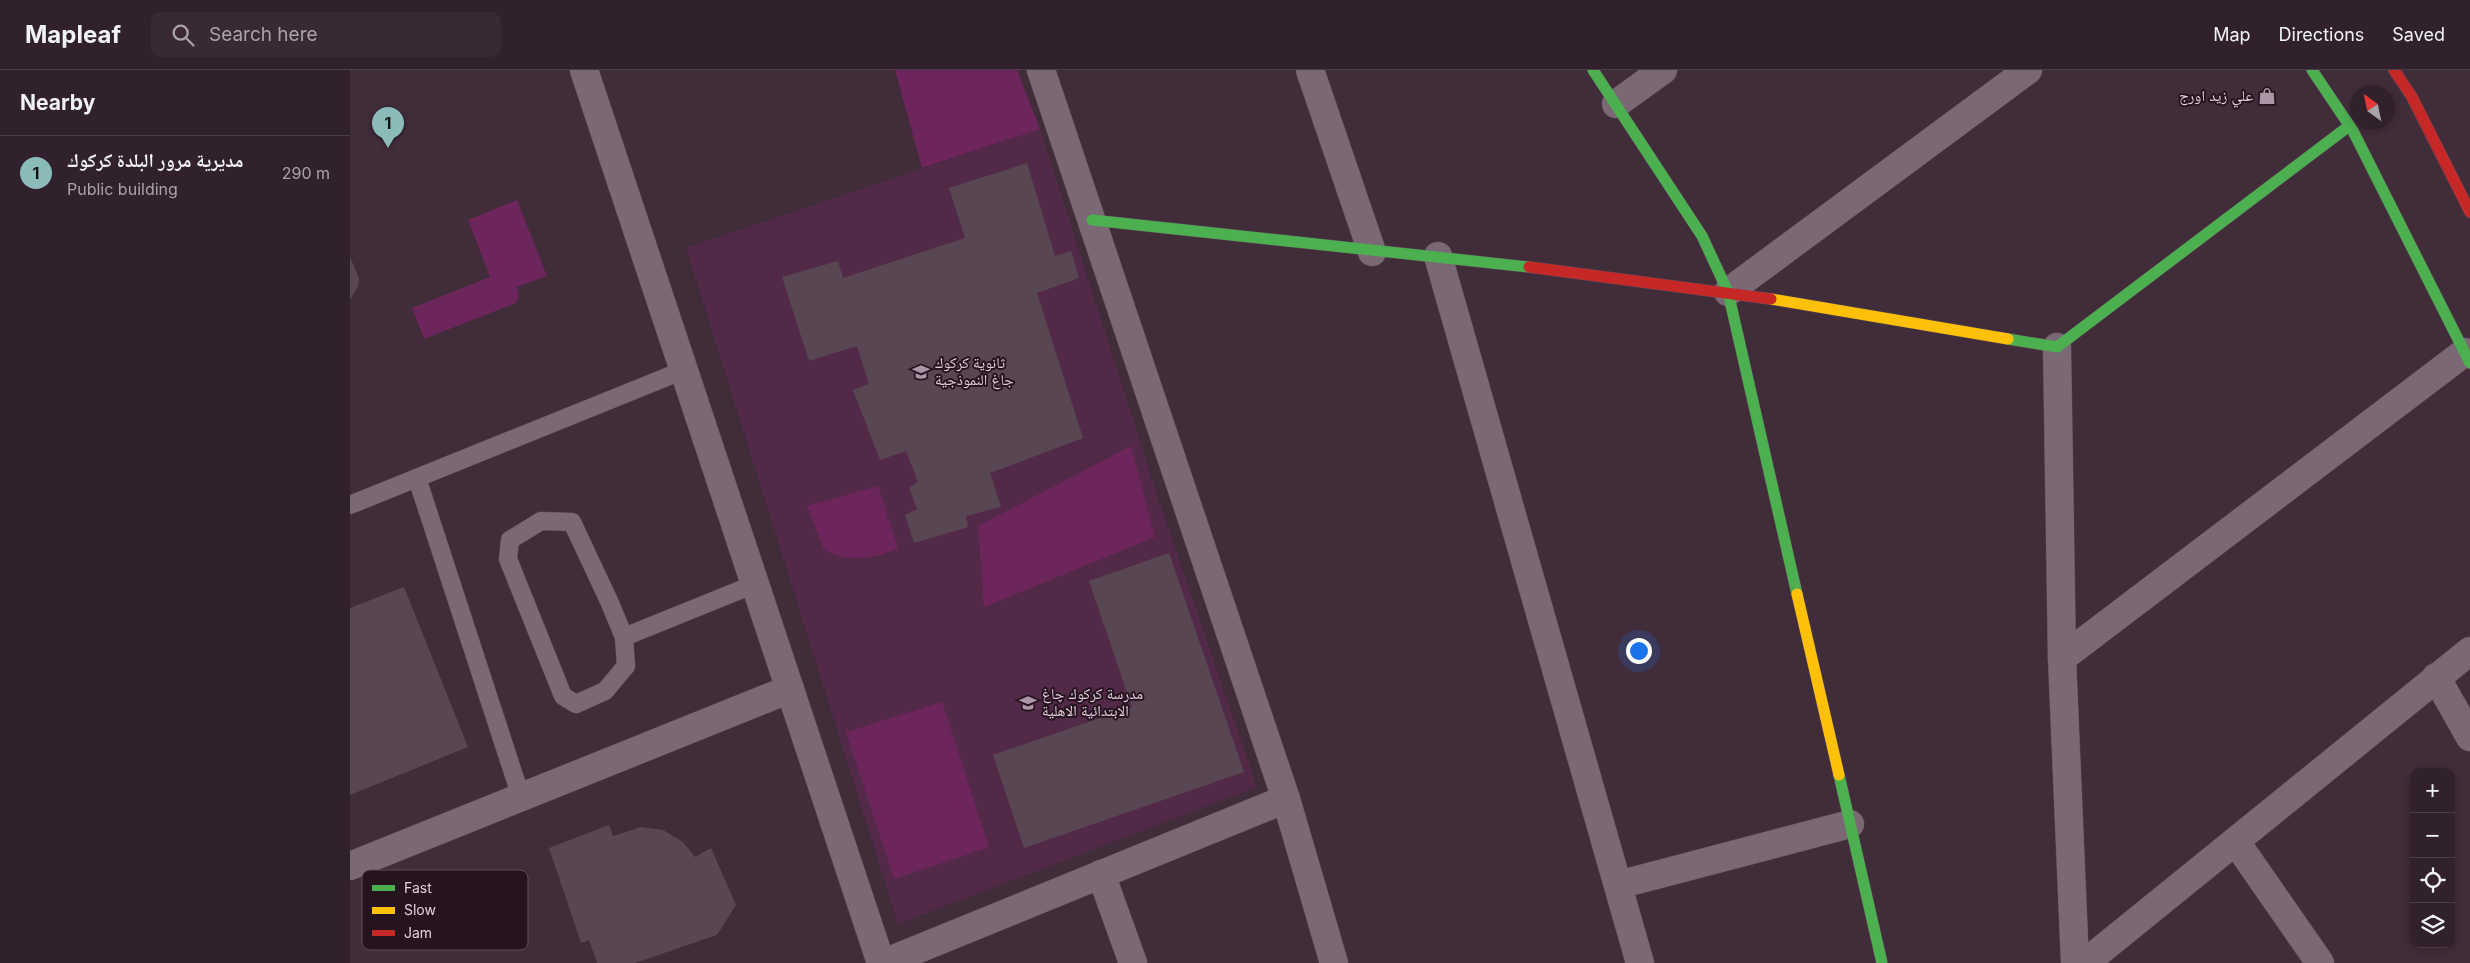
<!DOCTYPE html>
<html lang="en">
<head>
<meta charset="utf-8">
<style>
  body { margin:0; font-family:Inter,"Noto Naskh Arabic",sans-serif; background:#392934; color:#f1f3f6 }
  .controls { position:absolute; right:15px; bottom:15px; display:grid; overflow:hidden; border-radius:10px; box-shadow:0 2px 8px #0003 }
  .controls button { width:45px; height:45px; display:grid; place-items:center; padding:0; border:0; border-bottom:1px solid #4c3e48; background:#31212c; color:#f1f3f6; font:25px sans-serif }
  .compass { position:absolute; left:2000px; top:15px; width:45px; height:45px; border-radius:50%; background:#31212c; box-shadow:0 2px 8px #0003; rotate:327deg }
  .you { position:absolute; left:1288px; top:580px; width:18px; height:18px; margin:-12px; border:4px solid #fff; border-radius:50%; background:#1a73e8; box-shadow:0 0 0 8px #1a73e833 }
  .badge { display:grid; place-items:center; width:32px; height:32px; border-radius:50%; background:#8bbbb9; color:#111; font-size:16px; font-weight:700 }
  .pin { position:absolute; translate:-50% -41px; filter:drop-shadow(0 1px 2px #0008) }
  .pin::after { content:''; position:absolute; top:26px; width:18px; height:15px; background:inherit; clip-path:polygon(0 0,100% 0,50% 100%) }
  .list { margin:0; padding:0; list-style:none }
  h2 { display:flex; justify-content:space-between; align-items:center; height:65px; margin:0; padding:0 20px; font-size:21px }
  h2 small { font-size:16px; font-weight:400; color:#a8a3a9 }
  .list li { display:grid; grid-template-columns:32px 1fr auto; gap:15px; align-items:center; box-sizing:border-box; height:75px; padding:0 20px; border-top:1px solid #4c3e48 }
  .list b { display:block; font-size:19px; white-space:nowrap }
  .list p { margin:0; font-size:16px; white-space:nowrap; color:#a8a3a9 }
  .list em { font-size:16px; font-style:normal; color:#a8a3a9 }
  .icon { flex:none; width:28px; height:28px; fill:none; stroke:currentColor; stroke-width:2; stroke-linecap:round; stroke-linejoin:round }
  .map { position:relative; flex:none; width:2120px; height:893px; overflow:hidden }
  header { display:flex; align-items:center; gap:30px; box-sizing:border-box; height:70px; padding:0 25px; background:#31212c; border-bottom:1px solid #4c3e48 }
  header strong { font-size:24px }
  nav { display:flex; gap:28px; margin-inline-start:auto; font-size:18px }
  .search { width:350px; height:45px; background:#392934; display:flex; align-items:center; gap:12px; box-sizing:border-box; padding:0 18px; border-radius:10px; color:#a8a3a9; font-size:19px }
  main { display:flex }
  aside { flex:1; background:#31212c }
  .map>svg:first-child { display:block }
  .built { fill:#522a47 }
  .green { fill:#6d265c }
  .building { fill:#584753 }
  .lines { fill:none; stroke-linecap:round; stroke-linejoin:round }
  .lane-casing { stroke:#5c4a56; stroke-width:19 }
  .street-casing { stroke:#5c4a56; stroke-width:29 }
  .fast-casing { stroke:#5c4a56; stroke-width:12 }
  .slow-casing { stroke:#5c4a56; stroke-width:12 }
  .jam-casing { stroke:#5c4a56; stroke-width:12 }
  .lane { stroke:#7a6875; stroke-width:18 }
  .street { stroke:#7a6875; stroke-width:28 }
  .fast { stroke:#4caf50; stroke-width:11 }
  .slow { stroke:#ffc107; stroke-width:11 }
  .jam { stroke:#c62828; stroke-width:11 }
  .labels { text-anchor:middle; stroke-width:4; stroke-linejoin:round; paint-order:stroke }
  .poi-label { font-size:15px; fill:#e6cedd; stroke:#251420; text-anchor:start }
  .key { fill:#251420; stroke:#5f4c59; stroke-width:1 }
  .key-label { font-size:14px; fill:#e6cedd }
</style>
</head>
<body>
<header>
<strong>Mapleaf</strong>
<div class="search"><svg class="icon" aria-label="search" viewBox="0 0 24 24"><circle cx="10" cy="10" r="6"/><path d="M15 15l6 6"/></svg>Search here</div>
<nav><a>Map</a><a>Directions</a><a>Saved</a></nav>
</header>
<main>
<aside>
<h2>Nearby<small></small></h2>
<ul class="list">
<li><span class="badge">1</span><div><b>مديرية مرور البلدة كركوك</b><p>Public building</p></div><em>290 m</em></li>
</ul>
</aside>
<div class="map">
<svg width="2120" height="893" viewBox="0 0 2120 893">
  <rect width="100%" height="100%" fill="#412c3a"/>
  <path class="built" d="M 690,59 L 808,427 L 907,717 L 548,854 L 336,178 Z"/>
  <g class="green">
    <path d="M 545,0 L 667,0 L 690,59 L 572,98 Z"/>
    <path d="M 167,130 L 197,206 L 167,217 L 169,228 L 166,233 L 74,269 L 62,238 L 140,207 L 118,150 Z"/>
    <path d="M 781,376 L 805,467 L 634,537 L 628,456 Z"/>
    <path d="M 528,416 L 548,478 C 528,489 492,493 474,479 L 457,436 Z"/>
    <path d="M 592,632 L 639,777 L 544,809 L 496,662 Z"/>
  </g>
  <g class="building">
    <path d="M 677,93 L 705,186 L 721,181 L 729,208 L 687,223 L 733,368 L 640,403 L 651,437 L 616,446 L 618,457 L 564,473 L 555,445 L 567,439 L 559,418 L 568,412 L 556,381 L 530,390 L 503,320 L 519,314 L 507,276 L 459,291 L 432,207 L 488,191 L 493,208 L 615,168 L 599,118 Z"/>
    <path d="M 0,187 L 9,208 L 8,216 L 0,230 Z"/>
    <path d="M 819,483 L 894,702 L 674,778 L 643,685 L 782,637 L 739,511 Z"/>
    <path d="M 54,517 L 118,677 L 0,725 L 0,538 Z"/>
    <path d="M 259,755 L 263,766 L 291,757 L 313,760 L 333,772 L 345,787 L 361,778 L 386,835 L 367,865 L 285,893 L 247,893 L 239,870 L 231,873 L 199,778 Z"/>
  </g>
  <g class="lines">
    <g class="lane-casing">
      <g id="lane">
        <path d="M 67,408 L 171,727"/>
        <path d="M 0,435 L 334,300"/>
        <path d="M 191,451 L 222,452 L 259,531 L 274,567 L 276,596 L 255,621 L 226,634 L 213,626 L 158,489 L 160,470 Z"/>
        <path d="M 274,567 L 405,514"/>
      </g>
    </g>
    <g class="street-casing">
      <g id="street">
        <path d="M 234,0 L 531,893"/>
        <path d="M 691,0 L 936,729 L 984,893"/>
        <path d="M 960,0 L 1022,182"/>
        <path d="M 1266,34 L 1313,0"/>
        <path d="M 1088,186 L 1290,893"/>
        <path d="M 1378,222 L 1678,0"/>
        <path d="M 1707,277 L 1712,588 L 1725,893"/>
        <path d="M 1712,588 L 2115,282"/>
        <path d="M 2086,607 L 2120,667"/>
        <path d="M 1886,772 L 1970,893"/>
        <path d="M 0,796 L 440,619"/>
        <path d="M 751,804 L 783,893"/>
        <path d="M 1268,815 L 1500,754"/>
        <path d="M 534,893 L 936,729"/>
        <path d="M 1735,893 L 2120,581"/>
      </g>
    </g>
    <g class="fast-casing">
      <g id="fast">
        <path d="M 1243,0 L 1352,166 L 1378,222 L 1447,524"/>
        <path d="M 1962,0 L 2003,61 L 2120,293"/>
        <path d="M 742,150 L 1179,197"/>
        <path d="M 1658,269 L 1707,277 L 1999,56"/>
        <path d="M 1489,705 L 1532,893"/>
      </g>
    </g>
    <g class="slow-casing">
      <g id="slow">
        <path d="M 1421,229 L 1658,269"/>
        <path d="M 1447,524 L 1489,705"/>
      </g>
    </g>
    <g class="jam-casing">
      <g id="jam">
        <path d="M 2044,0 L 2062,27 L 2120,142"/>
        <path d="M 1179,197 L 1421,229"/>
      </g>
    </g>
    <use href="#lane" class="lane"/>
    <use href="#street" class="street"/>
    <use href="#fast" class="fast"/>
    <use href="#slow" class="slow"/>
    <use href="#jam" class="jam"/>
  </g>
  <defs>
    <g id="shop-bare" transform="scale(1.35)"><path d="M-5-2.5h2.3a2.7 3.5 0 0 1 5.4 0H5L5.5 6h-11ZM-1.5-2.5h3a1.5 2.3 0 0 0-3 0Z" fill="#ac95a4" stroke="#251420" stroke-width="2.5" paint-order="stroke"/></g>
    <g id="university-bare" transform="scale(1.35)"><path d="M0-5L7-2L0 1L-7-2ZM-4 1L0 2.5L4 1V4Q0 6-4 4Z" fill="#ac95a4" stroke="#251420" stroke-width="2.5" paint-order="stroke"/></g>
    <g id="school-bare" transform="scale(1.35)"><path d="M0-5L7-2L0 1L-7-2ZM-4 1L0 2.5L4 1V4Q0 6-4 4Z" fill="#ac95a4" stroke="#251420" stroke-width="2.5" paint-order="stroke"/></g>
  </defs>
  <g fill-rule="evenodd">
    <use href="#shop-bare" x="1917" y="26"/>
    <use href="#university-bare" x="571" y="302"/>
    <use href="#school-bare" x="678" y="633"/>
  </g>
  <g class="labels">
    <g class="poi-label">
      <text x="1903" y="31" text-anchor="end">علي زيد اورج</text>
      <text x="585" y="298">ثانوية كركوك<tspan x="585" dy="17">جاغ النموذجية</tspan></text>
      <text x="692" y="629">مدرسة كركوك چاغ<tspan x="692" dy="17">الابتدائية الاهلية</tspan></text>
    </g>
  </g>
  <rect x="12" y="800" width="166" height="80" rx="8" class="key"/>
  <rect x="22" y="815" width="23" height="6" fill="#4caf50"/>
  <rect x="22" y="837" width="23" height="7" fill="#ffc107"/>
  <rect x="22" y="860" width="23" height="6" fill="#c62828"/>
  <g class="key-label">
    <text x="54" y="823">Fast</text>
    <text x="54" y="845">Slow</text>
    <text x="54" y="868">Jam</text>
  </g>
</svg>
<div class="controls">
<button>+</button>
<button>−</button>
<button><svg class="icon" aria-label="locate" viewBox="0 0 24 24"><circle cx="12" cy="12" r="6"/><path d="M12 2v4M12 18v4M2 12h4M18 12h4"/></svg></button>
<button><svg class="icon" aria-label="layers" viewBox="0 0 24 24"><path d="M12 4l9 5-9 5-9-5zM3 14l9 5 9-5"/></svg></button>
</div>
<svg class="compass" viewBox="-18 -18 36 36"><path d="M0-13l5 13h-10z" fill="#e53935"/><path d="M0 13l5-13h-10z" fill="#a8a3a9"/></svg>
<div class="you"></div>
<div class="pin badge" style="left:38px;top:78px">1</div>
</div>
</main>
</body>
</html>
